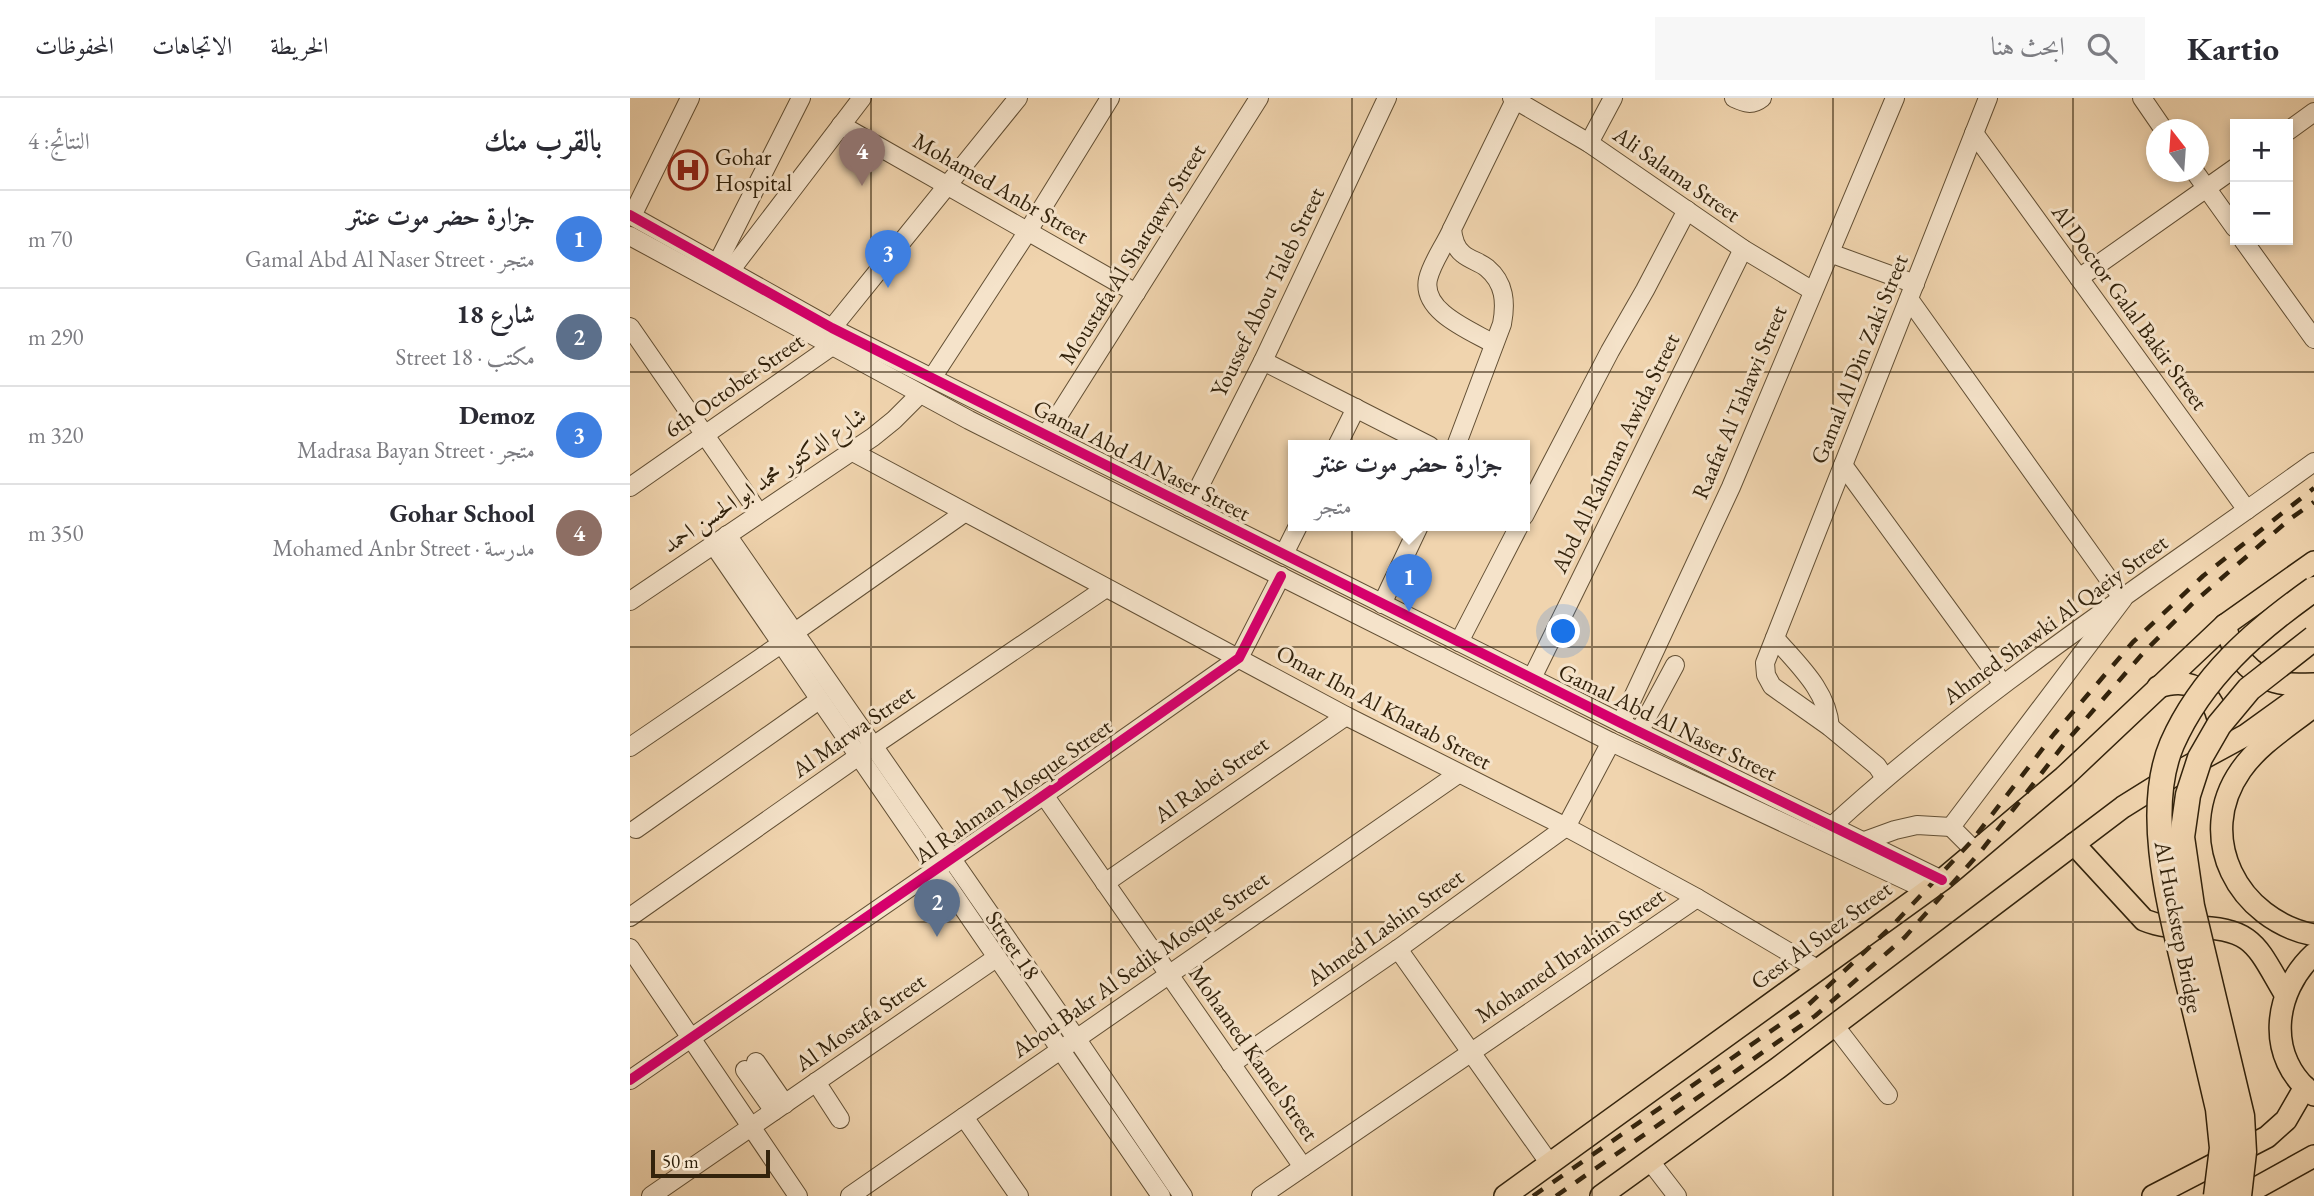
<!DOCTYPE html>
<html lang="ar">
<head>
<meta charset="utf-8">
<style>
  body { margin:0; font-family:"EB Garamond",Amiri,serif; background:#f7f7f7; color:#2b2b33; direction:rtl }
  .controls { position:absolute; right:21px; top:21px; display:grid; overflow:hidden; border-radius:0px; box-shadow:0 4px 10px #0003 }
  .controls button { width:63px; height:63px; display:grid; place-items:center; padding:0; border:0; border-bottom:2px solid #e1e1e2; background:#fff; color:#2b2b33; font:35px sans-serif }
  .compass { position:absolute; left:1516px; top:21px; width:63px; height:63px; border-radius:50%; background:#fff; box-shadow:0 4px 10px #0003; rotate:343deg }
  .scale { position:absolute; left:21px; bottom:18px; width:119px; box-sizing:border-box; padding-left:7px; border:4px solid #33230c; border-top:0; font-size:19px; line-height:24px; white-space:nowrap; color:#33230c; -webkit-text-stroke:5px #f5e3ca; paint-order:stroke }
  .you { position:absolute; left:934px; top:534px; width:24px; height:24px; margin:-18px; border:5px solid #fff; border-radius:50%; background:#1a73e8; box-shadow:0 0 0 10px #1a73e833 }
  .badge { display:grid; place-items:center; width:46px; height:46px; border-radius:50%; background:#8f2418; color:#fff; font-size:23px; font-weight:700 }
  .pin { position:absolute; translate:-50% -58px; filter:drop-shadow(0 2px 4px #0008) }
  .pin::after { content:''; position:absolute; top:37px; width:24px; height:21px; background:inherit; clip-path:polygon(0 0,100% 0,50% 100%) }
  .popup { position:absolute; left:658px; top:342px; width:242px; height:91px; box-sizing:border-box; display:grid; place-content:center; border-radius:0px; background:#fff; filter:drop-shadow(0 2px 5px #0005); font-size:23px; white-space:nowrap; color:#7c7c81 }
  .popup b { font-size:26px; color:#2b2b33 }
  .popup::after { content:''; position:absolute; left:50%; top:100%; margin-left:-14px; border:14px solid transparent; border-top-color:#fff }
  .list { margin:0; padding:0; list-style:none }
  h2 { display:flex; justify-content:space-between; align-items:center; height:91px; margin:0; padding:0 28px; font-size:30px }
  h2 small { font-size:23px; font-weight:400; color:#7c7c81 }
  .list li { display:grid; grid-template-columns:46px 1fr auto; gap:21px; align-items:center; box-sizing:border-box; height:98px; padding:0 28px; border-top:2px solid #e1e1e2 }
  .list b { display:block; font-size:26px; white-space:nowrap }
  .list p { margin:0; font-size:23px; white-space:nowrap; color:#7c7c81 }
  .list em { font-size:23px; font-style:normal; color:#7c7c81 }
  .icon { flex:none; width:38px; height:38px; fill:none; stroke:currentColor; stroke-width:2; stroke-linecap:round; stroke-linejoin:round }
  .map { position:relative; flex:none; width:1684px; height:1098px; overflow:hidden; direction:ltr }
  header { display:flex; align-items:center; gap:42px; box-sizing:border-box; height:98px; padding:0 35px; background:#fff; border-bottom:2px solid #e1e1e2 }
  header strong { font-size:33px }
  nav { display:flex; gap:38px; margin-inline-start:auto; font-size:24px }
  .search { width:490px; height:63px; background:#f7f7f7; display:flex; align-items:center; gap:18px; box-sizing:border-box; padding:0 24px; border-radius:0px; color:#7c7c81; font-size:26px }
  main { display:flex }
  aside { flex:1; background:#fff }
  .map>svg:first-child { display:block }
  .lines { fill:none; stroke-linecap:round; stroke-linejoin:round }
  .minor-casing { stroke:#624f34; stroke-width:20 }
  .major-casing { stroke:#33230c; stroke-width:24 }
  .minor { stroke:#f5e3ca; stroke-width:18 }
  .major { stroke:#f0d4ae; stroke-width:21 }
  .rail { stroke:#33230c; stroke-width:4.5; stroke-dasharray:12 12; stroke-linecap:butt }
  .highway-bridge-casing { stroke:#33230c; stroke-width:27; stroke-linecap:butt }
  .highway-bridge { stroke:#f0d4ae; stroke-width:24 }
  .cycleway-casing { stroke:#f5e3ca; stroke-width:15 }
  .cycleway { stroke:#d6006c; stroke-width:10 }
  .grid { fill:none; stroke:#33230c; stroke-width:2; stroke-opacity:0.55 }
  .labels { text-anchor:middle; stroke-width:6; stroke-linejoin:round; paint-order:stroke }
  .poi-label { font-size:23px; fill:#33230c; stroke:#f5e3ca; text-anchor:start }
  .street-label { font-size:23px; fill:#33230c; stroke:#f5e3ca }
</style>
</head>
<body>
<header>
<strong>Kartio</strong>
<div class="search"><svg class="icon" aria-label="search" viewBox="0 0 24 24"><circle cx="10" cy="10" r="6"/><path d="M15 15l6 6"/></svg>ابحث هنا</div>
<nav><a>الخريطة</a><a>الاتجاهات</a><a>المحفوظات</a></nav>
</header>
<main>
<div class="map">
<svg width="1684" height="1098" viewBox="0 0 1684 1098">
  <rect width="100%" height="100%" fill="#f0d4ae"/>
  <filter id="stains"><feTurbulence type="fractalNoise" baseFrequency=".00286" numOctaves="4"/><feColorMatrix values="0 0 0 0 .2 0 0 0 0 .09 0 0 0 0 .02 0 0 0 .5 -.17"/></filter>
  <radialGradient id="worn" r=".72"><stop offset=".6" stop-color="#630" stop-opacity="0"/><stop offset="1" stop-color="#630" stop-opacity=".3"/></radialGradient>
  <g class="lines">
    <g class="minor-casing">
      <g id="minor">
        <path d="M 882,0 L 959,45 L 1113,151 L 1183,193"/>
        <path d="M 1104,0 C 1115,5 1122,8 1132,0"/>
        <path d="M 1512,0 L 1534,32"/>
        <path d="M 211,27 L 506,195"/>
        <path d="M 1658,33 L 1684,14"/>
        <path d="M 1344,35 L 1617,412"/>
        <path d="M 959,45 L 983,0"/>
        <path d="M 1565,74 L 1605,130"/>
        <path d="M 0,117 L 202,230 L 991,625 L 1312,782"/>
        <path d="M 2,118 L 60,0"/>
        <path d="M 822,131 C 815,147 802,164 798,181 C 791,214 842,233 864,246"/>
        <path d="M 0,138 L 339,322 L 981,644 L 1297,792"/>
        <path d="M 1613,142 L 1684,241"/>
        <path d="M 1200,155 L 1285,186"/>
        <path d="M 87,166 L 171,0"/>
        <path d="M 100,173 L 232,0"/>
        <path d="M 1449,180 L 1605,70"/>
        <path d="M 1279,201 L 1493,501 L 1321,729 L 1346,754"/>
        <path d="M 0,229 L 129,415"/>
        <path d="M 202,230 L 388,0"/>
        <path d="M 633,263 L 800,348"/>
        <path d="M 302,280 L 398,133 L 480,0"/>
        <path d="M 416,337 L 629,0"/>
        <path d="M 707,348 L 726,310"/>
        <path d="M 826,348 L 872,226 C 876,205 875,185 857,170 C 850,164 840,162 833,156 C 825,150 823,141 822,131 L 885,2"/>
        <path d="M 221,353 L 716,618 L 936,729 L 1067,800 L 1189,872"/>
        <path d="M 1213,367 L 1373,586"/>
        <path d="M 0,389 L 202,248"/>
        <path d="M 559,409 L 633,263 L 757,0"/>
        <path d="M 894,418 L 980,253 L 1015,192 L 1057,112"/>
        <path d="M 97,437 L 446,940 L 553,1098"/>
        <path d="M 83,446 L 531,1098"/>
        <path d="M 654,456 L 668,428"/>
        <path d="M 0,503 L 243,339 L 264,322 L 290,296"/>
        <path d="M 752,506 L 789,428"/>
        <path d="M 165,534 L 334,415"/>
        <path d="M 1145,540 C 1168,567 1197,592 1200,629"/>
        <path d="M 829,544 L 889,428"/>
        <path d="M 902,580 L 1113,151"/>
        <path d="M 991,625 L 1101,389 L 1265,0"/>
        <path d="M 1009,634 L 1045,567"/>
        <path d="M 0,649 L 151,546"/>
        <path d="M 1255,680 L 1247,668 L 1200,629 L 1142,588 L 1136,577 L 1135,565 L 1358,0"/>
        <path d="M 414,697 L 673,1069"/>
        <path d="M 1202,728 C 1350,592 1521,482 1684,364"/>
        <path d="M 6,731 L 189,602"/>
        <path d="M 1232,744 L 1265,732 L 1287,727 L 1321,729"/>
        <path d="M 475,785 L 716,618"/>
        <path d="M 0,819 L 243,648 L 476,490"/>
        <path d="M 0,850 L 168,1098"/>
        <path d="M 768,851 L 920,1066"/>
        <path d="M 1205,928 L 1258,997"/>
        <path d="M 126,964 L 155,1006"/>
        <path d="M 601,966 L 768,851 L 936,729 L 981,644"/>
        <path d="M 115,972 L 144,1013"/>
        <path d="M 0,982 L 414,697 L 609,560 L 651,478"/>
        <path d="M 186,984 L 210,1021"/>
        <path d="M 334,1019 L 389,1098"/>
        <path d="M 1020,1063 L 1047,1098"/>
        <path d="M 21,1098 L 366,860"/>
        <path d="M 220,1098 L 828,676"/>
        <path d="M 631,1098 L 1067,800"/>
      </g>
    </g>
    <g class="major-casing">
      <g id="major">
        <path d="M 1595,527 C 1602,555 1620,579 1650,585 C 1661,587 1673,586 1684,586"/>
        <path d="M 1528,589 C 1567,576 1589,600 1590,638"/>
        <path d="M 1684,608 C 1659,628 1629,646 1611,672 C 1564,739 1608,822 1684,837"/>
        <path d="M 1444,746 L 1514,822 C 1531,829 1543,829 1562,829 C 1624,830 1626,847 1655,896"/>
        <path d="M 1684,997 C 1635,960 1643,894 1684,856"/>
        <path d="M 875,1098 L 1312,782 L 1434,679 L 1595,527 L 1684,464"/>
        <path d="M 971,1098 L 1148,970 L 1493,709 L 1557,669 L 1616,637 L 1684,588"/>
        <path d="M 1523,1098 L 1637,1039 L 1656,1022 L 1675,989"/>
        <path d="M 1612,1098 L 1684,1058"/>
      </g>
    </g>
    <use href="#minor" class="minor"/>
    <use href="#major" class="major"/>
    <g class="rail">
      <path d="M 903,1098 L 1177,908 L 1261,829 L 1340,745 L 1424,636 L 1503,544 L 1573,478 L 1684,390"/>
      <path d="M 926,1098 L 1185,918 L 1275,839 L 1351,753 L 1435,645 L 1514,554 L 1564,504 L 1660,421 L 1684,404"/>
    </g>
    <g class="highway-bridge-casing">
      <g id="highway-bridge">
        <path d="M 1586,1098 L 1592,1050 L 1588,1011 C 1578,968 1568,925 1557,881 C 1541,813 1513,714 1542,646 C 1572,578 1625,533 1684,491"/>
        <path d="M 1609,1098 L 1614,1054 L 1612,1018 L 1562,808 L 1552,739 L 1558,697 L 1570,660 L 1589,627 L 1619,591 L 1684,540"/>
      </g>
    </g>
    <use href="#highway-bridge" class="highway-bridge"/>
    <g class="cycleway-casing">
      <g id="cycleway">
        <path d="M 0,117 L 202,230 L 991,625 L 1312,782"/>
        <path d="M 0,982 L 414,697 L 609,560 L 651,478"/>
      </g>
    </g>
    <use href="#cycleway" class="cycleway"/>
  </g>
  <path class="grid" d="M 241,0 L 241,1098M 481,0 L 481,1098M 722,0 L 722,1098M 962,0 L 962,1098M 1203,0 L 1203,1098M 1443,0 L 1443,1098M 0,274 L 1684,274M 0,549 L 1684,549M 0,824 L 1684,824"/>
  <defs>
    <g id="hospital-ring" transform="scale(2.0125)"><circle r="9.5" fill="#f5e3ca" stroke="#8f2418" stroke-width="1.5"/><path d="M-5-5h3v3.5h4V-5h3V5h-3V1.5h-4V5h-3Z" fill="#8f2418"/></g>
  </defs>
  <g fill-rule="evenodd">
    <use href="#hospital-ring" x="58" y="72"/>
  </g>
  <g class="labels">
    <g class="poi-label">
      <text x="85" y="67">Gohar<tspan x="85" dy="26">Hospital</tspan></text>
    </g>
    <g class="street-label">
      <text transform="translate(1047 76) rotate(35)" y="8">Ali Salama Street</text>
      <text transform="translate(371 90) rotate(30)" y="8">Mohamed Anbr Street</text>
      <text transform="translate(502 156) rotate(-58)" y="8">Moustafa Al Sharqawy Street</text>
      <text transform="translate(637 194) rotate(-64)" y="8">Youssef Abou Taleb Street</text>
      <text transform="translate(1500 209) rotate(54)" y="8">Al Doctor Galal Bakir Street</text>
      <text transform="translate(1229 261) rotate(-68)" y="8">Gamal Al Din Zaki Street</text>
      <text transform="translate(104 287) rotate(-35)" y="8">6th October Street</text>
      <text transform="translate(1109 304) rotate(-67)" y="8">Raafat Al Tahawi Street</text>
      <text transform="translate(985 355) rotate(-64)" y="8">Abd Al Rahman Awida Street</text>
      <text transform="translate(512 362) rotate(27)" y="8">Gamal Abd Al Naser Street</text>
      <text transform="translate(134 382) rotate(-34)" y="8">شارع الدكتور محمد ابو الحسن احمد</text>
      <text transform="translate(1425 521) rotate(-36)" y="8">Ahmed Shawki Al Qaeiy Street</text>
      <text transform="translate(754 609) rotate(28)" y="8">Omar Ibn Al Khatab Street</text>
      <text transform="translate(1038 624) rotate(26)" y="8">Gamal Abd Al Naser Street</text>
      <text transform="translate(223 633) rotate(-35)" y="8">Al Marwa Street</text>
      <text transform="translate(581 681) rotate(-35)" y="8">Al Rabei Street</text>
      <text transform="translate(383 693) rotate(-35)" y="8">Al Rahman Mosque Street</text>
      <text transform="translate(755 829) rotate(-35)" y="8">Ahmed Lashin Street</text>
      <text transform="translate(1549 829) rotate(79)" y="8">Al Huckstep Bridge</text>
      <text transform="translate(1191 837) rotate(-36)" y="8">Gesr Al Suez Street</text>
      <text transform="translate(383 847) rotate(56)" y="8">Street 18</text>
      <text transform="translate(940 857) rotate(-34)" y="8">Mohamed Ibrahim Street</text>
      <text transform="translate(510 866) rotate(-35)" y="8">Abou Bakr Al Sedik Mosque Street</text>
      <text transform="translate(230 924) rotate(-35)" y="8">Al Mostafa Street</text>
      <text transform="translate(624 955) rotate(55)" y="8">Mohamed Kamel Street</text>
    </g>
  </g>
  <rect width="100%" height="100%" filter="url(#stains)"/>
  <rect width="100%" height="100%" fill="url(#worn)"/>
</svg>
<div class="controls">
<button>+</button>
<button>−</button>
</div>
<svg class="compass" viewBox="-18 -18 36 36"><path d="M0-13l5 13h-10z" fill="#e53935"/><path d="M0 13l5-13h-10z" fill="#7c7c81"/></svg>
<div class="scale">50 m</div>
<div class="you"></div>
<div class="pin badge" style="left:779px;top:514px;background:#3f7fe0">1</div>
<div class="popup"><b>جزارة حضر موت عنتر</b>متجر</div>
<div class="pin badge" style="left:307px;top:839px;background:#5c6f8a">2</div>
<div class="pin badge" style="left:258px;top:190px;background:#3f7fe0">3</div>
<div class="pin badge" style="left:232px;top:88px;background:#8d6e63">4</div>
</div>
<aside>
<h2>بالقرب منك<small>النتائج: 4</small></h2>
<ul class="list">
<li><span class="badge" style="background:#3f7fe0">1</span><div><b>جزارة حضر موت عنتر</b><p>متجر · Gamal Abd Al Naser Street</p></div><em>70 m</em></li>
<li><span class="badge" style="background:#5c6f8a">2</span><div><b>شارع 18</b><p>مكتب · Street 18</p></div><em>290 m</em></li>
<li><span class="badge" style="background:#3f7fe0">3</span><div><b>Demoz</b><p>متجر · Madrasa Bayan Street</p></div><em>320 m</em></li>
<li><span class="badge" style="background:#8d6e63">4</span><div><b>Gohar School</b><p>مدرسة · Mohamed Anbr Street</p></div><em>350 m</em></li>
</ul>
</aside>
</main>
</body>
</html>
